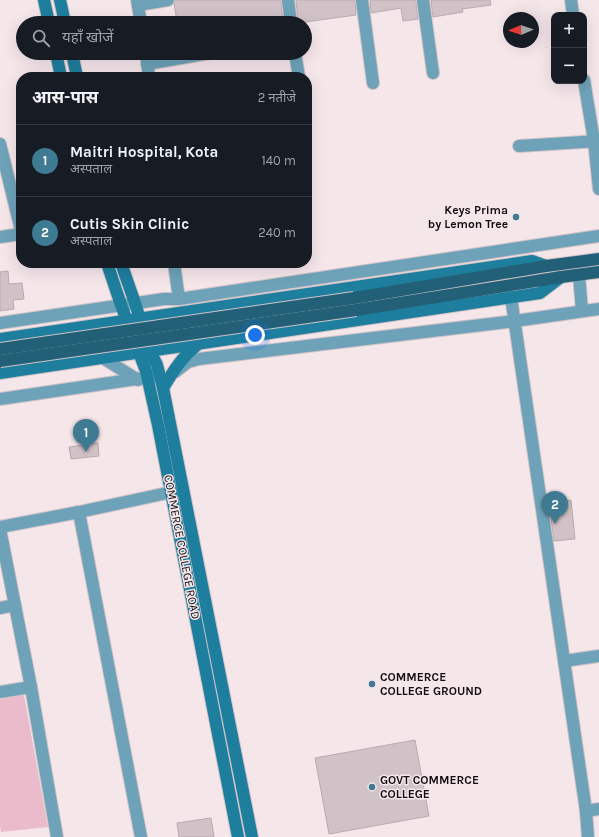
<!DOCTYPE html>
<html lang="hi">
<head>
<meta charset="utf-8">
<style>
  body { margin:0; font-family:Karla,"Noto Sans Devanagari",sans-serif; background:#20242c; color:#f1f3f6 }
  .controls { position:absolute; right:12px; top:12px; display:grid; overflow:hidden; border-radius:8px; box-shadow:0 4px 16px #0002 }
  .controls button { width:36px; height:36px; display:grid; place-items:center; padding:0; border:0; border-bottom:1px solid #363941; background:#171b24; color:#f1f3f6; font:20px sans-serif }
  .compass { position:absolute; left:503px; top:12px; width:36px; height:36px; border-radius:50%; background:#171b24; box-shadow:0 4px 16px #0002; rotate:268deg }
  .you { position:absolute; left:255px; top:335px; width:14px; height:14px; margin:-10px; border:3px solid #fff; border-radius:50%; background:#1a73e8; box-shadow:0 0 0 6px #1a73e833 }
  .badge { display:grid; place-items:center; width:26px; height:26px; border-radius:50%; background:#3e7a92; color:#fff; font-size:13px; font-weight:700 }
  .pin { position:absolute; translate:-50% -33px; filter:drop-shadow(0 1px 2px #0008) }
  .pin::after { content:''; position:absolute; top:21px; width:14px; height:12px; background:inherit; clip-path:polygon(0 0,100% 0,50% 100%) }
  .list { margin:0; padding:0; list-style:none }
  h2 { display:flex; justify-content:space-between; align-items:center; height:52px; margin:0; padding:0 16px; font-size:17px }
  h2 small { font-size:13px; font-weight:400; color:#9ea1a6 }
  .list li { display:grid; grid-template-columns:26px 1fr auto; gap:12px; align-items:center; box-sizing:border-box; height:72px; padding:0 16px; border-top:1px solid #363941 }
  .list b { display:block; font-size:15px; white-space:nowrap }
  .list p { margin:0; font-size:13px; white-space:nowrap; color:#9ea1a6 }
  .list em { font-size:13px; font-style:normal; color:#9ea1a6 }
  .icon { flex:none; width:22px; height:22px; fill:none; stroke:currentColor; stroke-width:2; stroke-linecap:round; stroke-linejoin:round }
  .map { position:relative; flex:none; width:599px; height:837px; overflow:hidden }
  .search { position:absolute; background:#171b24; box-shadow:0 4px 16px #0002; left:16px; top:16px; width:296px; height:44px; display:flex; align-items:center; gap:10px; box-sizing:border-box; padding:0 14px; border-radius:22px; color:#9ea1a6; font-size:15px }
  .panel { position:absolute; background:#171b24; box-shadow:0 4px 16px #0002; left:16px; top:72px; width:296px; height:196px; border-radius:16px }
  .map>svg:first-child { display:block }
  .green { fill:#eabbca }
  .building { fill:#d1c2c7; stroke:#b8aaae }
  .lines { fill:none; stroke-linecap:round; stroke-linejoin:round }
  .street-casing { stroke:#d1c3c7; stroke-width:14 }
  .secondary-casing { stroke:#d1c3c7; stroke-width:14 }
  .primary-casing { stroke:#d1c3c7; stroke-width:14 }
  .street { stroke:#6da2b8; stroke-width:12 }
  .secondary { stroke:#1e7e9e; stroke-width:12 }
  .primary { stroke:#216077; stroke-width:12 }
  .primary-bridge-casing { stroke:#d1c3c7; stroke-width:14; stroke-linecap:butt }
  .primary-bridge { stroke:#216077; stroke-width:12 }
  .poi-dot { fill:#3e7a92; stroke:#f5e6ea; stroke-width:1.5 }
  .labels { text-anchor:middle; stroke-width:3; stroke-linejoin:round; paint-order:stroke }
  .poi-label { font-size:12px; font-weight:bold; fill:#120e0f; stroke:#f5e6ea; text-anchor:start }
  .street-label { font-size:12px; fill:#120e0f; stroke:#f5e6ea }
</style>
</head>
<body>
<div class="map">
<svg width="599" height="837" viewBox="0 0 599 837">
  <rect width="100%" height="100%" fill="#f5e6ea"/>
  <path class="green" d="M 24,695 L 48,827 L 1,832 L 0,827 L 0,699 Z"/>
  <g class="building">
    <path d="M 175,0 L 281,0 L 283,23 L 194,23 L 193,18 L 177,21 L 174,4 Z"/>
    <path d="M 296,0 L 355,0 L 356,15 L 298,23 Z"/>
    <path d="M 370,0 L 416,0 L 418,19 L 403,21 L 401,8 L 371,13 Z"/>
    <path d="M 431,0 L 490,0 L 491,5 L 462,9 L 463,12 L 433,17 Z"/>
    <path d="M 8,271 L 9,284 L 22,283 L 24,299 L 13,300 L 14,309 L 0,311 L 0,272 Z"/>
    <path d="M 98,443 L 99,456 L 71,459 L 69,447 Z"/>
    <path d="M 571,500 L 575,539 L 554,541 L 549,503 Z"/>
    <path d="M 415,740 L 429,816 L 329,834 L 315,758 Z"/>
    <path d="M 211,818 L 214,837 L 179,837 L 177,823 Z"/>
  </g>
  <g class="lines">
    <g class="street-casing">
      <g id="street">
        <path d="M 137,0 L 141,23"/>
        <path d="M 288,0 L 291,23"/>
        <path d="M 362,0 L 373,83"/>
        <path d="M 423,0 L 433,73"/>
        <path d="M 571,0 L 573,15"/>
        <path d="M 138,5 L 168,0"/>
        <path d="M 146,53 L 149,77"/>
        <path d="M 295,53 L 299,77"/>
        <path d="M 147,64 L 210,53"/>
        <path d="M 584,80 L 594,141 L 599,189"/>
        <path d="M 0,144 L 21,230"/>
        <path d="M 519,146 L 599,141"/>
        <path d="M 0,237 L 21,234"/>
        <path d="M 174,263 L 179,299"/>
        <path d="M 579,275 L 582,311"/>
        <path d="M 511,297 L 586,811 L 588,837"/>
        <path d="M 0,323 L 164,299 L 179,299 L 599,236"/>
        <path d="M 103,358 L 138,380"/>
        <path d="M 175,372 L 188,362 L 199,359 L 515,321 L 599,309"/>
        <path d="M 0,399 L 157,376"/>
        <path d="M 79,512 L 141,837"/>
        <path d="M 0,527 L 79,512 L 181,490"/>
        <path d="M 0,529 L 31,687 L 57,837"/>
        <path d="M 0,608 L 15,605"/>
        <path d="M 564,661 L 599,656"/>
        <path d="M 0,692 L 31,687"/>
        <path d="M 586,811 L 599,809"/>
      </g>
    </g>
    <g class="secondary-casing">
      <g id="secondary">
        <path d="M 44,0 L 49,23"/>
        <path d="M 60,0 L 65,23"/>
        <path d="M 56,53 L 61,77"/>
        <path d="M 72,53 L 77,77"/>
        <path d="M 107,263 L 121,305 L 146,371 L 158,425 L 238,837"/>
        <path d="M 121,263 L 135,303 L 150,351 L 157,365 L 163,388 L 252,837"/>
        <path d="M 0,339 L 532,261 L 546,266"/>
        <path d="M 0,373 L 540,293 L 561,277"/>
        <path d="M 163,388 C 174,370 182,357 198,344"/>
      </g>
    </g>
    <g class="primary-casing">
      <g id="primary">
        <path d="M 354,298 L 546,266 L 599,259"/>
        <path d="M 356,310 L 561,277 L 599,272"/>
      </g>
    </g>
    <use href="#street" class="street"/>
    <use href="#secondary" class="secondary"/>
    <use href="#primary" class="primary"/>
    <g class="primary-bridge-casing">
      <g id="primary-bridge">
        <path d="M 0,349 L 354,298"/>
        <path d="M 0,361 L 356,310"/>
      </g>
    </g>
    <use href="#primary-bridge" class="primary-bridge"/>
  </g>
  <g class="poi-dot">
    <circle cx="516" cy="217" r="4"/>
    <circle cx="372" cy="684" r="4"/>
    <circle cx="372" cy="787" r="4"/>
  </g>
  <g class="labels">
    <g class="poi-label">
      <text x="508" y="214" text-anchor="end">Keys Prima<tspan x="508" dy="14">by Lemon Tree</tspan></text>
      <text x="380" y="681">COMMERCE<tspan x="380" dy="14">COLLEGE GROUND</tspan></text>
      <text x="380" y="784">GOVT COMMERCE<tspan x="380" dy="14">COLLEGE</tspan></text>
    </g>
    <g class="street-label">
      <text transform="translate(182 547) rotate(79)" y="4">COMMERCE COLLEGE ROAD</text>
    </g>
  </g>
</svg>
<div class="controls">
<button>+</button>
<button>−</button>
</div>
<svg class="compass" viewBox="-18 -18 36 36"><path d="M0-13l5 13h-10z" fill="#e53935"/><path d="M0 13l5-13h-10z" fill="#9ea1a6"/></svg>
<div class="you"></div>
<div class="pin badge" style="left:86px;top:452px">1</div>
<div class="pin badge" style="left:555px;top:524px">2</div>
<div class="search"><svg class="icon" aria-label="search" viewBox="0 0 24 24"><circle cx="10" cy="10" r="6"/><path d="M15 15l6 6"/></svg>यहाँ खोजें</div>
<section class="panel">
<h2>आस-पास<small>2 नतीजे</small></h2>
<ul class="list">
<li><span class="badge">1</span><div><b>Maitri Hospital, Kota</b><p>अस्पताल</p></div><em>140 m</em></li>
<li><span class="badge">2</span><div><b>Cutis Skin Clinic</b><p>अस्पताल</p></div><em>240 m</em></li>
</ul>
</section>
</div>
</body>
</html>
